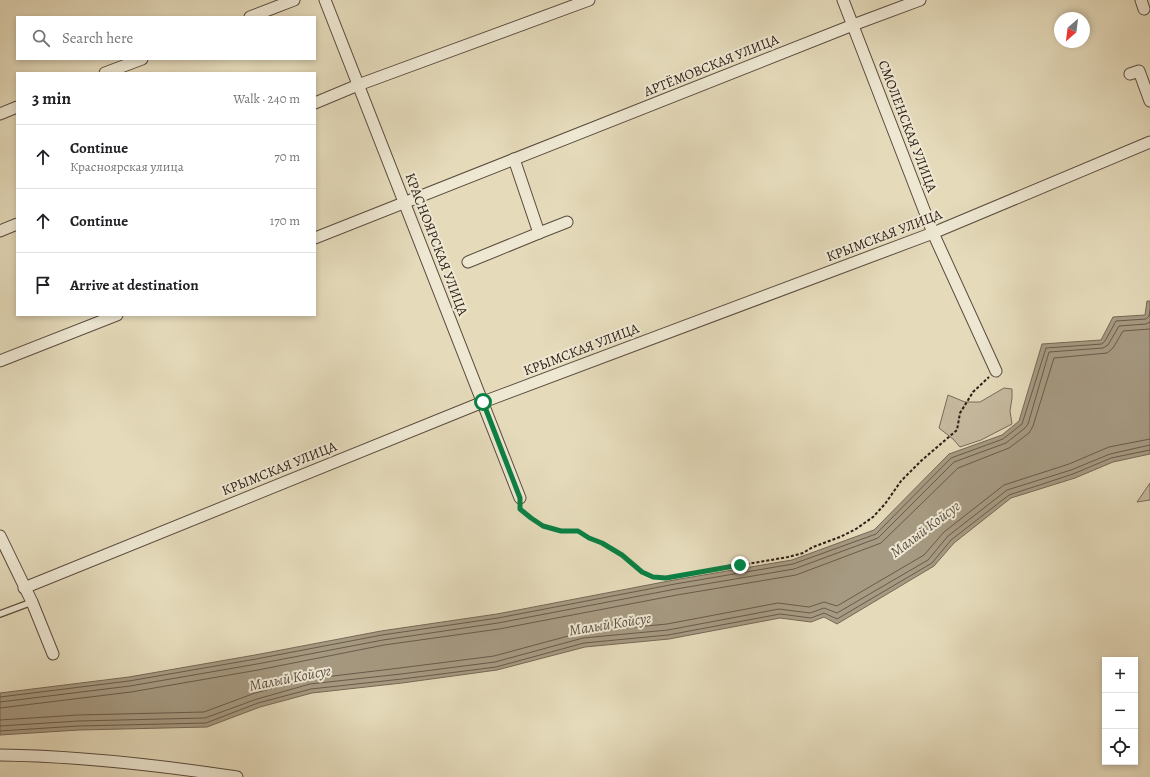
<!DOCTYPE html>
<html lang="en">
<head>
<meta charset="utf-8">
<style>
  body { margin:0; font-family:Alegreya,serif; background:#f6f6f6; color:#202124 }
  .controls { position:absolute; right:12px; bottom:12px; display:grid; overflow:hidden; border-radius:0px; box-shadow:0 2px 6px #0003 }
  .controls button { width:36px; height:36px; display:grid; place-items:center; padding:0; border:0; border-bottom:1px solid #e0e0e0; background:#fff; color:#202124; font:20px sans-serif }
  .compass { position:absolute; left:1054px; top:12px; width:36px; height:36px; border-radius:50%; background:#fff; box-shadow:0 2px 6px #0003; rotate:208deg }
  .stop { position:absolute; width:12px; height:12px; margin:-9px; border:3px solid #0b8043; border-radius:50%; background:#fff }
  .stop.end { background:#0b8043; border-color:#fff; box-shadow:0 1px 4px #0008 }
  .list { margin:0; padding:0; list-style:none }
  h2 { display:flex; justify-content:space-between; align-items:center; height:52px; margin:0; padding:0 16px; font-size:17px }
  h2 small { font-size:13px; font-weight:400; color:#757577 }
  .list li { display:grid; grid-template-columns:26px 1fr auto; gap:12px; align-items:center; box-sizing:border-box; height:64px; padding:0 16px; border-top:1px solid #e0e0e0 }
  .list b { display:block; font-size:15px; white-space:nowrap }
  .list p { margin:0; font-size:13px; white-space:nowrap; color:#757577 }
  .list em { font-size:13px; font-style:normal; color:#757577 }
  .icon { flex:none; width:22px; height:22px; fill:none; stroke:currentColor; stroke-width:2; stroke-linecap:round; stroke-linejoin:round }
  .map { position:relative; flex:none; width:1150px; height:777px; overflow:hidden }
  .search { position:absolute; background:#fff; box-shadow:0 2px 6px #0003; left:16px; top:16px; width:300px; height:44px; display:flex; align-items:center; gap:10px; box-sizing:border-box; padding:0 14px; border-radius:0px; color:#757577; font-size:15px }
  .panel { position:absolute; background:#fff; box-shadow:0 2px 6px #0003; left:16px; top:72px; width:300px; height:244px; border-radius:0px }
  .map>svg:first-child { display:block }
  .green { fill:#c6ba9f; stroke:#7a6a5a }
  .water { fill:#a69a82; stroke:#766756 }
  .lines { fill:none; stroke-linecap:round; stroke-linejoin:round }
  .shore { stroke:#6a5a4b; stroke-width:1 }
  .service-casing { stroke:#5b4b3e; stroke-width:8 }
  .minor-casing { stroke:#5b4b3e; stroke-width:13 }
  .path { stroke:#2d1b14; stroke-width:2; stroke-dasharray:3 2; stroke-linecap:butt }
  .service { stroke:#eee8d3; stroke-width:5.5 }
  .minor { stroke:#eee8d3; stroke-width:11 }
  .route { stroke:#0b8043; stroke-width:5 }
  .labels { text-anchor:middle; stroke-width:4; stroke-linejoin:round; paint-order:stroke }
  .street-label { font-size:14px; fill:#2d1b14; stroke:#eee8d3 }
  .water-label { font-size:15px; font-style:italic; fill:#5d4e40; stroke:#eee8d3 }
</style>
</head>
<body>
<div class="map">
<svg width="1150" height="777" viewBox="0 0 1150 777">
  <rect width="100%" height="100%" fill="#e5dbbb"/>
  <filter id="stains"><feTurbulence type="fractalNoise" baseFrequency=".005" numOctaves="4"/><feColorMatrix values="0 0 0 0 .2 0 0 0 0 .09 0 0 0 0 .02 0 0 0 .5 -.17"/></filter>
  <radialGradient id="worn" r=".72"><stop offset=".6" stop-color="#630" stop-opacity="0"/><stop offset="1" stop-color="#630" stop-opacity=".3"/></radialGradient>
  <g class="green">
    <path d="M 1004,388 L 1012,389 L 1012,398 L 1010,411 L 1012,424 L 981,440 L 960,447 L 953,439 L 939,428 L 948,395 L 965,402 L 980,402 Z"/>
    <path d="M 1150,483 L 1150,500 L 1137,502 Z"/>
  </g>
  <path class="water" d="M 1147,301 L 1150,301 L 1150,454 L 1113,462 L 1075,478 L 1011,498 L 954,543 L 934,566 L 837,624 L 824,617 L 811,622 L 780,618 L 669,639 L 585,647 L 497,670 L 402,683 L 312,693 L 260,707 L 207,727 L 79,730 L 0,735 L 0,693 L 129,677 L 255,655 L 381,631 L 497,614 L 674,580 L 792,560 L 874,530 L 949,454 L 1002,435 L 1019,421 L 1042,344 L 1101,340 L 1113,317 L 1145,315 Z"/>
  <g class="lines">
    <g class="shore">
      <path d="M 0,697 L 129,681 L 256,659 L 382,635 L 498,618 L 675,584 L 793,564 L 876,534 L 951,458 L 1003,439 L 1022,424 L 1046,348 L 1102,344 L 1105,341 L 1116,321 L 1146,319 L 1149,316 L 1150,310"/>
      <path d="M 0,702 L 130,686 L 257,664 L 383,640 L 498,623 L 676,589 L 794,569 L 878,538 L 954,462 L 1006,443 L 1025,428 L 1028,424 L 1049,352 L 1103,348 L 1108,345 L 1119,326 L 1146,324 L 1150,322"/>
      <path d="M 0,708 L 131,692 L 258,670 L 384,645 L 499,629 L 677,595 L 796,575 L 881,543 L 958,468 L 1009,448 L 1029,433 L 1033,426 L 1054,358 L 1107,353 L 1113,348 L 1123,331 L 1150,329"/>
      <path d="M 0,720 L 78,715 L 204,712 L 255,693 L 308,679 L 400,668 L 494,656 L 583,632 L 667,624 L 778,603 L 809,607 L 824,602 L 837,606 L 924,555 L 944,532 L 1004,485 L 1069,464 L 1109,447 L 1150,439"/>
      <path d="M 0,726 L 78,721 L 205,718 L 257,699 L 310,684 L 401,674 L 495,662 L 583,638 L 668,630 L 779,609 L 810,613 L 824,608 L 837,613 L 928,560 L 948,536 L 1007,490 L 1071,470 L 1110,454 L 1150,445"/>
      <path d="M 0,731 L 78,726 L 206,723 L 258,703 L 311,689 L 402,679 L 496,667 L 584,643 L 668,635 L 780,614 L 811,618 L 824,613 L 837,619 L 932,563 L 951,540 L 1009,495 L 1073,474 L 1111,458 L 1150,450"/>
    </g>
    <g class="service-casing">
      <path id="service" d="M 0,614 L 32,602"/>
    </g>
    <g class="minor-casing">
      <g id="minor">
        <path d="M 325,0 L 520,498"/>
        <path d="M 843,0 L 933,233 L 996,371"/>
        <path d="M 1141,0 L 1144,9"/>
        <path d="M 250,17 L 294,0"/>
        <path d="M 105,73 L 142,59"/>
        <path d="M 1130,74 L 1139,71 L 1150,101"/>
        <path d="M 315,103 L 358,85 L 589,0"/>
        <path d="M 0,114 L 17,107"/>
        <path d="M 514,159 L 539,233 L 567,222"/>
        <path d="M 0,231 L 17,224"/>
        <path d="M 315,238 L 853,25 L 920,0"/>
        <path d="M 468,262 L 539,233"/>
        <path d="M 0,361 L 117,315"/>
        <path d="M 0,536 L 32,602 L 53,654"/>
        <path d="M 24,588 L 483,402 L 933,233 L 1150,142"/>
        <path d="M 0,755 C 80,756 158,765 237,777"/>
      </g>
    </g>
    <path class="path" d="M 520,507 L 520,509 L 531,518 L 543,526 L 561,531 L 578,531 L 589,538 L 602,543 L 622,555 L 642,573 L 653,577 L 666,578 L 707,571 L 788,557 L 803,553 L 813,547 L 840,537 L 856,529 L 873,517 L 885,504 L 901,481 L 922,460 L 957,430 L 960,413 L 973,392 L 989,377"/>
    <use href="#service" class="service"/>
    <use href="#minor" class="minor"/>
  </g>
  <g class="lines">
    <path class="route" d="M 483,402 L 520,498 L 520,509 L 531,518 L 543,526 L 561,531 L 578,531 L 589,538 L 602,543 L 622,555 L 642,572 L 653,577 L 666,578 L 740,565"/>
  </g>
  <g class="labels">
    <g class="street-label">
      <text transform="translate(711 65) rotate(-22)" y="5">АРТЁМОВСКАЯ УЛИЦА</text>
      <text transform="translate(908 126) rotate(69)" y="5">СМОЛЕНСКАЯ УЛИЦА</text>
      <text transform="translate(884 235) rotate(-21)" y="5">КРЫМСКАЯ УЛИЦА</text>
      <text transform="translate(437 244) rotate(69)" y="5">КРАСНОЯРСКАЯ УЛИЦА</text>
      <text transform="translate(581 349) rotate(-21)" y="5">КРЫМСКАЯ УЛИЦА</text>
      <text transform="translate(279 468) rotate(-22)" y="5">КРЫМСКАЯ УЛИЦА</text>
    </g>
    <g class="water-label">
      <text transform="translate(925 529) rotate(-37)" y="5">Малый Койсуг</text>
      <text transform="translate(610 624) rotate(-9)" y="5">Малый Койсуг</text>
      <text transform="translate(290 678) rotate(-11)" y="5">Малый Койсуг</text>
    </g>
  </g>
  <rect width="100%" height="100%" filter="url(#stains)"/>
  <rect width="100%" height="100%" fill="url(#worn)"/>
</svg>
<div class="controls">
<button>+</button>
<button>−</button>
<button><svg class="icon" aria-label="locate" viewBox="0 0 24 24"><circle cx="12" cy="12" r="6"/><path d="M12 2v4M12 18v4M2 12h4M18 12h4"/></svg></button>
</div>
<svg class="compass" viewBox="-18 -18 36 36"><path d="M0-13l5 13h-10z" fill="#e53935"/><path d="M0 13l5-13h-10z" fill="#757577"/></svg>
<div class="stop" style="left:483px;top:402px"></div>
<div class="stop end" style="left:740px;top:565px"></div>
<div class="search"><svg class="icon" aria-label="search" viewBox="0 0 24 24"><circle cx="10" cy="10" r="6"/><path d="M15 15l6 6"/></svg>Search here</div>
<section class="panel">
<h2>3 min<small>Walk · 240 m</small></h2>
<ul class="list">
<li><svg class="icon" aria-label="ahead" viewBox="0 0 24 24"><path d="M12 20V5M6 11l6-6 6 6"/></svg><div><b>Continue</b><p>Красноярская улица</p></div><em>70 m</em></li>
<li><svg class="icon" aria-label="ahead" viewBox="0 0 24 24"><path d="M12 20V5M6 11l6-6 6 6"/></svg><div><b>Continue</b></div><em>170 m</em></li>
<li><svg class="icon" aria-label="arrive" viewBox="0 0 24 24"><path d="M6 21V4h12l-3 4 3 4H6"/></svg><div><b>Arrive at destination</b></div></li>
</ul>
</section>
</div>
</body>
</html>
